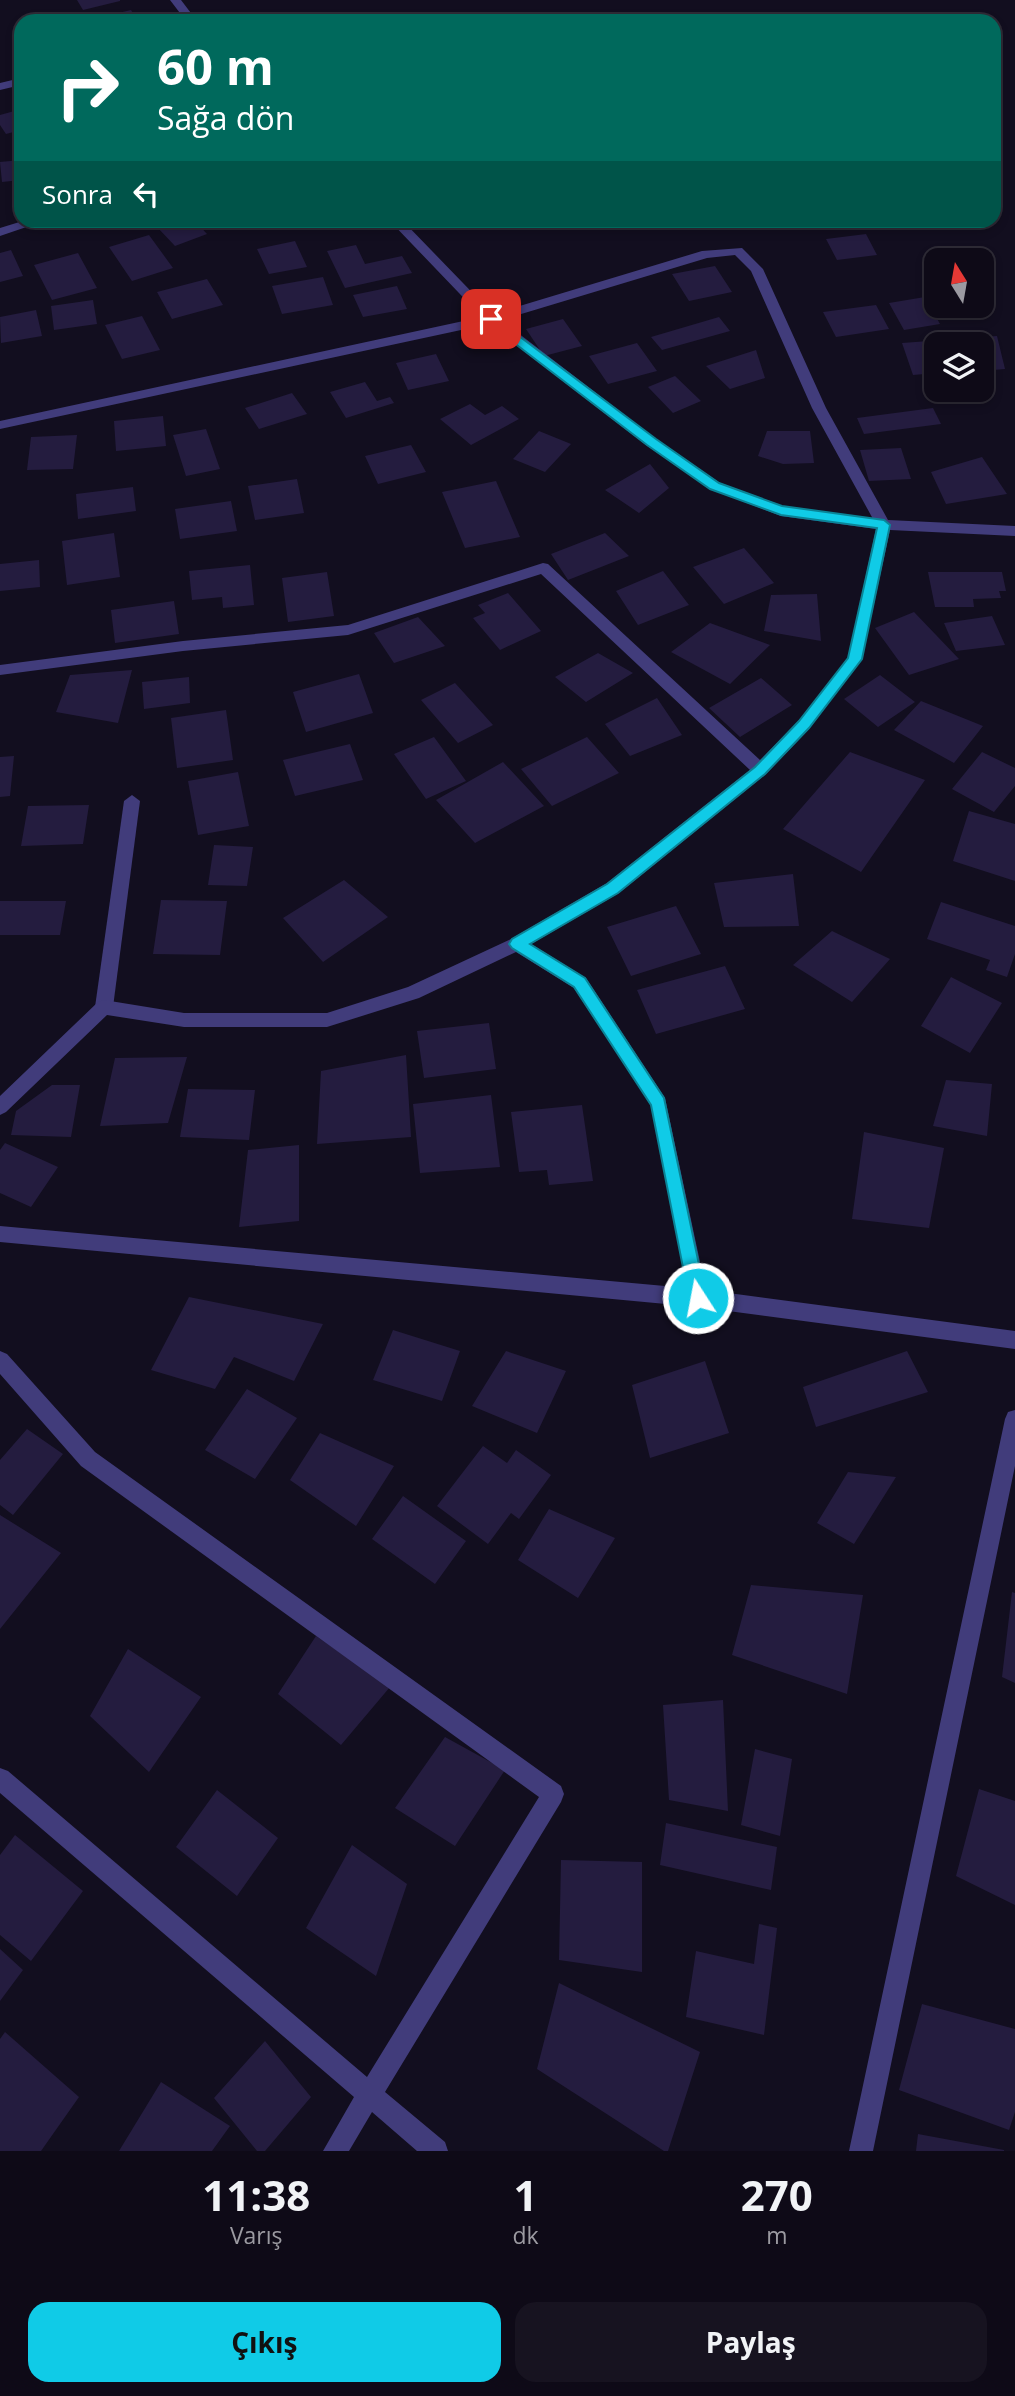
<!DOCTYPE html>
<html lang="tr">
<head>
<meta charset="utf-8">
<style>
	:root { --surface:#0e0a17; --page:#171320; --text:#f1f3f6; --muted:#9b9aa1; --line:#2e2b36; --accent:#10cbe7 }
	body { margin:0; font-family:"Open Sans",sans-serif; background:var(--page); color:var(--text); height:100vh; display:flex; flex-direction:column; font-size:26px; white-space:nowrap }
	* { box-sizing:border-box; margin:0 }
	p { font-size:23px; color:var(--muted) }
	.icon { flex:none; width:38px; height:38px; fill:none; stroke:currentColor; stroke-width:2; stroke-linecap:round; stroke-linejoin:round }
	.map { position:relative; height:2151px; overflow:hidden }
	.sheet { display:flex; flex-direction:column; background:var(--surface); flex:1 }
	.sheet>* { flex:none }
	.guide { position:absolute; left:14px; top:14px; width:987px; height:214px; border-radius:21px; box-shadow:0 4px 10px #0003,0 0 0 2px var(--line); background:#00695c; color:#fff; overflow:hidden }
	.needle { width:46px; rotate:349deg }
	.fabs { position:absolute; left:924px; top:248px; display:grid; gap:14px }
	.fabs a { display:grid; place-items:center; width:70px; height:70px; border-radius:14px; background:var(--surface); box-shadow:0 4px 10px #0003,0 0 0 2px var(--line); font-size:35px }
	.pin { position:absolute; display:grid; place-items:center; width:60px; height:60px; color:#fff; margin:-30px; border-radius:14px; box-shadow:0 4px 10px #0006 }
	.me { position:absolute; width:77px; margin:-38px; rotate:349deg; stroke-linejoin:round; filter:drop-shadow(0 0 5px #0008) }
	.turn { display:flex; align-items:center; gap:24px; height:147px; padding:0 28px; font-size:32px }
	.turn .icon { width:91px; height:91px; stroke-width:2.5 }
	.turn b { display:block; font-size:49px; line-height:60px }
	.then { display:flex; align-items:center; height:66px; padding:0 28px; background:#0003; gap:14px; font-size:26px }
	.eta { display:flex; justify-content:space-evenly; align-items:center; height:119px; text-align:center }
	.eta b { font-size:42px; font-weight:700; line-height:49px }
	.button { display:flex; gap:14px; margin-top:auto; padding:14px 28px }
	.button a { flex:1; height:80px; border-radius:21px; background:var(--accent); color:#111; font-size:28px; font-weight:700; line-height:80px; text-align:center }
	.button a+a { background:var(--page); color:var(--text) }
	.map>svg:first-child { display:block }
</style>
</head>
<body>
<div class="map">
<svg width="1015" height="2151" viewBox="0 0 1015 2151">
	<rect width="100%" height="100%" fill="#120e1f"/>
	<path fill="#241c3f" d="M77,0H120V1L83,10Z
		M131,10L137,21H89V20Z
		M21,99V130L6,134L0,125V115L18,110L13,101Z
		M21,160V180L2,182L0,162Z
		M176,220H194L207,234L175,246L157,227Z
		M866,234L877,255L837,260L826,239Z
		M149,235L173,268L132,281L109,247Z
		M295,241L307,267L269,274L257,249Z
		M356,245L365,264L402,256L412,273L345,288L327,251Z
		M11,250L23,276L0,282V253Z
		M78,253L97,288L52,300L34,265Z
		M715,266L732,292L689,301L672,274Z
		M323,277L333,305L282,314L272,286Z
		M207,279L223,305L172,319L157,292Z
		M397,286L407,309L363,317L353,295Z
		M925,297L940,324L904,330L889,303Z
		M93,300L97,324L54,330L51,306Z
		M876,305L889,329L836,337L823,312Z
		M36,310L42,336L1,343L0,317Z
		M142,316L160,350L122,359L105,325Z
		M719,317L730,331L662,350L651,337Z
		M563,319L582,346L544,356L526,329Z
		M997,336L1005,369L982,371V345H936V373L913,375L902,343Z
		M637,343L657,371L608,384L589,356Z
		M756,350L765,378L730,389L706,366Z
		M436,354L449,381L408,390L396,363Z
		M675,376L701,401L673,413L648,387Z
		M365,382L377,401L390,397L394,403L346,418L330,392Z
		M292,393L307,414L259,429L245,408Z
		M470,404L485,415L502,406L519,419L471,445L440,419Z
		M933,408L941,424L864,434L857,418Z
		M163,416L166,446L116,451L114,421Z
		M206,429L220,469L186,476L173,435Z
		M539,431L571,444L545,472L513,459Z
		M767,431H810L814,463L783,464L758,456Z
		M77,435L73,469L27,470L31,437Z
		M411,445L426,472L378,484L365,456Z
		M901,448L911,479L869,481L860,450Z
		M982,457L1007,494L946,504L931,472Z
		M650,464L669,488L639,513L605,490Z
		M297,479L304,513L255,520L248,486Z
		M496,481L520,537L465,548L442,492Z
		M133,487L136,511L78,519L76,494Z
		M231,501L237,531L180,539L175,509Z
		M114,533L120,577L67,585L62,541Z
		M605,533L629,556L568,580L551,554Z
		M744,548L774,583L724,604L693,567Z
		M39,560L40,587L0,591V564Z
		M250,565L254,605L223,608L222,597L192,600L189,571Z
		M663,571L689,605L638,625L616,591Z
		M327,572L334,616L288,622L282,578Z
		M928,572H1002L1006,591H999L1001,598L973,599L974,607H935Z
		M508,593L541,631L500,650L473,618L485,613L478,605Z
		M817,594L821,641L764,631L771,595Z
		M174,601L179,634L115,643L111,610Z
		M914,612L959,659L909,675L875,628Z
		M992,616L1005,645L956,651L944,623Z
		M418,617L445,646L394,663L374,633Z
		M710,623L770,645L730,684L671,652Z
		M598,653L633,673L586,702L555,677Z
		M132,670L118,723L56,712L70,675Z
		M359,674L373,713L306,732L293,692Z
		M880,675L915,702L878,727L844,699Z
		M189,677L190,703L144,709L142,682Z
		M761,678L792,705L740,737L709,708Z
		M455,683L493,725L458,743L421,700Z
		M657,698L682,735L630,756L605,724Z
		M921,701L983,726L954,763L894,730Z
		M226,710L233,760L177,768L171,718Z
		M434,737L466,781L426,799L394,754Z
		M587,737L619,773L552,806L521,769Z
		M350,744L363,780L295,796L283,760Z
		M850,752L925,780L861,872L783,829Z
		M982,752L1015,768V786L994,812L952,789Z
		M14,756L10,796L0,797V757Z
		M503,762L544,806L475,843L436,800Z
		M238,772L249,826L198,835L188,781Z
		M89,805L83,844L21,846L28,806Z
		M969,811L1015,824V881L953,861Z
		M214,845L253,847L247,886L208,885Z
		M793,874L799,926L724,927L714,883Z
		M344,880L388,917L323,962L283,918Z
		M161,900L227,901L220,955L153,954Z
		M0,901H66L60,935H0Z
		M941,902L1015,926V954L1007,977L986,970L990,960L927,939Z
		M676,906L701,954L631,976L607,927Z
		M832,931L890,959L852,1002L793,965Z
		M725,966L745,1009L656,1034L637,990Z
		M951,977L1002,1003L970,1053L921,1026Z
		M489,1023L496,1069L424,1078L417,1031Z
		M406,1055L411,1137L317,1144L321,1071Z
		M187,1057L168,1123L100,1126L115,1058Z
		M946,1080L992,1084L987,1136L933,1126Z
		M52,1085H80L71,1137L11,1135L16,1111Z
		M188,1089L255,1090L249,1140L180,1137Z
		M491,1095L500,1167L420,1173L413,1104Z
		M582,1105L593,1181L549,1185L547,1170L519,1172L511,1112Z
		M864,1132L944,1148L929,1228L852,1219Z
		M5,1143L58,1167L31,1207L0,1193V1150Z
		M299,1145V1221L239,1227L248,1150Z
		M189,1297L323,1324L294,1381L234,1357L215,1389L151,1370Z
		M393,1330L460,1351L442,1401L373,1380Z
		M506,1351L566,1371L537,1433L472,1406Z
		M907,1351L928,1392L816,1427L803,1387Z
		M705,1361L729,1433L650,1458L632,1385Z
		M247,1389L297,1418L255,1479L205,1450Z
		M27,1429L63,1454L13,1515L0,1505V1460Z
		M320,1433L394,1466L356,1526L290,1480Z
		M483,1446L507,1463L516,1450L551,1475L519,1519L511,1513L488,1544L437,1506Z
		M848,1472L896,1477L854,1544L817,1523Z
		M403,1496L466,1541L435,1584L372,1539Z
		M549,1509L615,1538L578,1598L518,1560Z
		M0,1515L61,1553L0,1629Z
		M751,1585L863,1595L847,1694L732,1655Z
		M1012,1592L1015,1593V1683L1002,1677Z
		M316,1636L390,1687L341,1745L278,1694Z
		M128,1649L201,1697L149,1772L90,1716Z
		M723,1700L728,1811L669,1800L663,1705Z
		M445,1737L505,1770L455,1846L395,1808Z
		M755,1749L792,1759L780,1836L741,1825Z
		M979,1789L1015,1801V1905L956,1876Z
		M217,1790L278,1838L237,1896L176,1847Z
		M666,1823L777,1847L771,1890L660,1865Z
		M15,1835L83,1891L31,1961L0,1935V1855Z
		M352,1845L407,1884L376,1976L306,1928Z
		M561,1860L642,1862V1972L559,1960Z
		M759,1924L777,1928L764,2035L686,2017L696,1951L754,1964Z
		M0,1949L23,1970L0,2001Z
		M559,1983L700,2052L668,2151H664L537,2069Z
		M922,2004L1015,2029V2112L1009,2130L899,2090Z
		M5,2032L79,2097L41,2151H0V2039Z
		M265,2041L311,2097L265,2151H257L214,2098Z
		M161,2082L230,2126L212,2151H119Z
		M918,2134L1004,2150V2151H916Z"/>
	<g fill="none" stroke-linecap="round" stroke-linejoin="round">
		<path fill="#413c7b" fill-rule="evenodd" d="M132,795L140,801L113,1007L110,1012H98L95,1007L124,801Z"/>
		<path fill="#413c7b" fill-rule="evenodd" d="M170,0H181L197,21H186Z
			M21,78V85L0,90V83Z
			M26,220H47L0,236V228Z
			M389,220H402L493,314L702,251L742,248L763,269L826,408L888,520L1015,526V536L890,530L862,659L809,729L766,774L619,893L531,944L586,978L665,1098L706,1290L1015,1331V1349L698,1307L0,1242V1226L687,1288L651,1105L574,988L516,952L419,998L327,1027H184L107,1015L6,1112L0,1115V1096L98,1002L104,1000L184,1013H327L408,987L511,939L607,883L750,770L541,574L348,635L183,651L0,675V665L183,641L348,625L543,563L548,564L760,760L799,721L848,658L876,529L781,516L710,489L646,445L489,324L0,429V421L482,317ZM735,255L751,271L812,408L873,519L783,506L720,483L656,439L501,320L707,258Z
			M0,1351L7,1354L95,1452L561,1786L564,1794L561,1802L385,2092L445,2142L448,2151H417L372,2112L349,2151H323L354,2097L0,1793V1768L8,1771L367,2077L539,1797L81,1466L0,1374Z
			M1015,1410V1466L873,2151H849L1005,1419L1008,1412Z"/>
	</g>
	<path fill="#10cbe7" stroke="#0a8496" stroke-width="2" d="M491,315L656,439L719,483L782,506L884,520L890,525L862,659L809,728L765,774L618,893L530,944L585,978L664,1098L706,1298L704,1303L698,1306L691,1303L689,1298L651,1105L574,987L512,948L509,944L512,939L607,884L755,767L799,721L848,658L877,528L781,515L710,489L647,445L487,322V316Z"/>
</svg>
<div class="fabs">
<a><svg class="needle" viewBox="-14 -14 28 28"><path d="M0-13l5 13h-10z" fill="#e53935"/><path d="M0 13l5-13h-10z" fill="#9b9aa1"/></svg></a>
<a><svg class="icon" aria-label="layers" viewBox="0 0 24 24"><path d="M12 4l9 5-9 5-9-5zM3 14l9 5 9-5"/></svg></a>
</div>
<div class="pin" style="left:491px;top:319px;background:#d93025"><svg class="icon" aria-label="arrive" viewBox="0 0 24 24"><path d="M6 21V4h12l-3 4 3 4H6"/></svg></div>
<svg class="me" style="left:698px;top:1298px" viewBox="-20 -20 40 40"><circle r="17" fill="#10cbe7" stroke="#fff" stroke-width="3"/><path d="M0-11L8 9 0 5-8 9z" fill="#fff"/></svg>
<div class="guide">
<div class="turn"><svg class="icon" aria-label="right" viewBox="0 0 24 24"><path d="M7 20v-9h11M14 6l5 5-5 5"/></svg><div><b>60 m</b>Sağa dön</div></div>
<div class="then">Sonra<svg class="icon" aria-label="left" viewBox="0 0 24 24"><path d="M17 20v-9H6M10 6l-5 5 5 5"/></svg></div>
</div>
</div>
<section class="sheet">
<div class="eta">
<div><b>11:38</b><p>Varış</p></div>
<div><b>1</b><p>dk</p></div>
<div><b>270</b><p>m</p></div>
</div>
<div class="button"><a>Çıkış</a><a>Paylaş</a></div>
</section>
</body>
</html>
